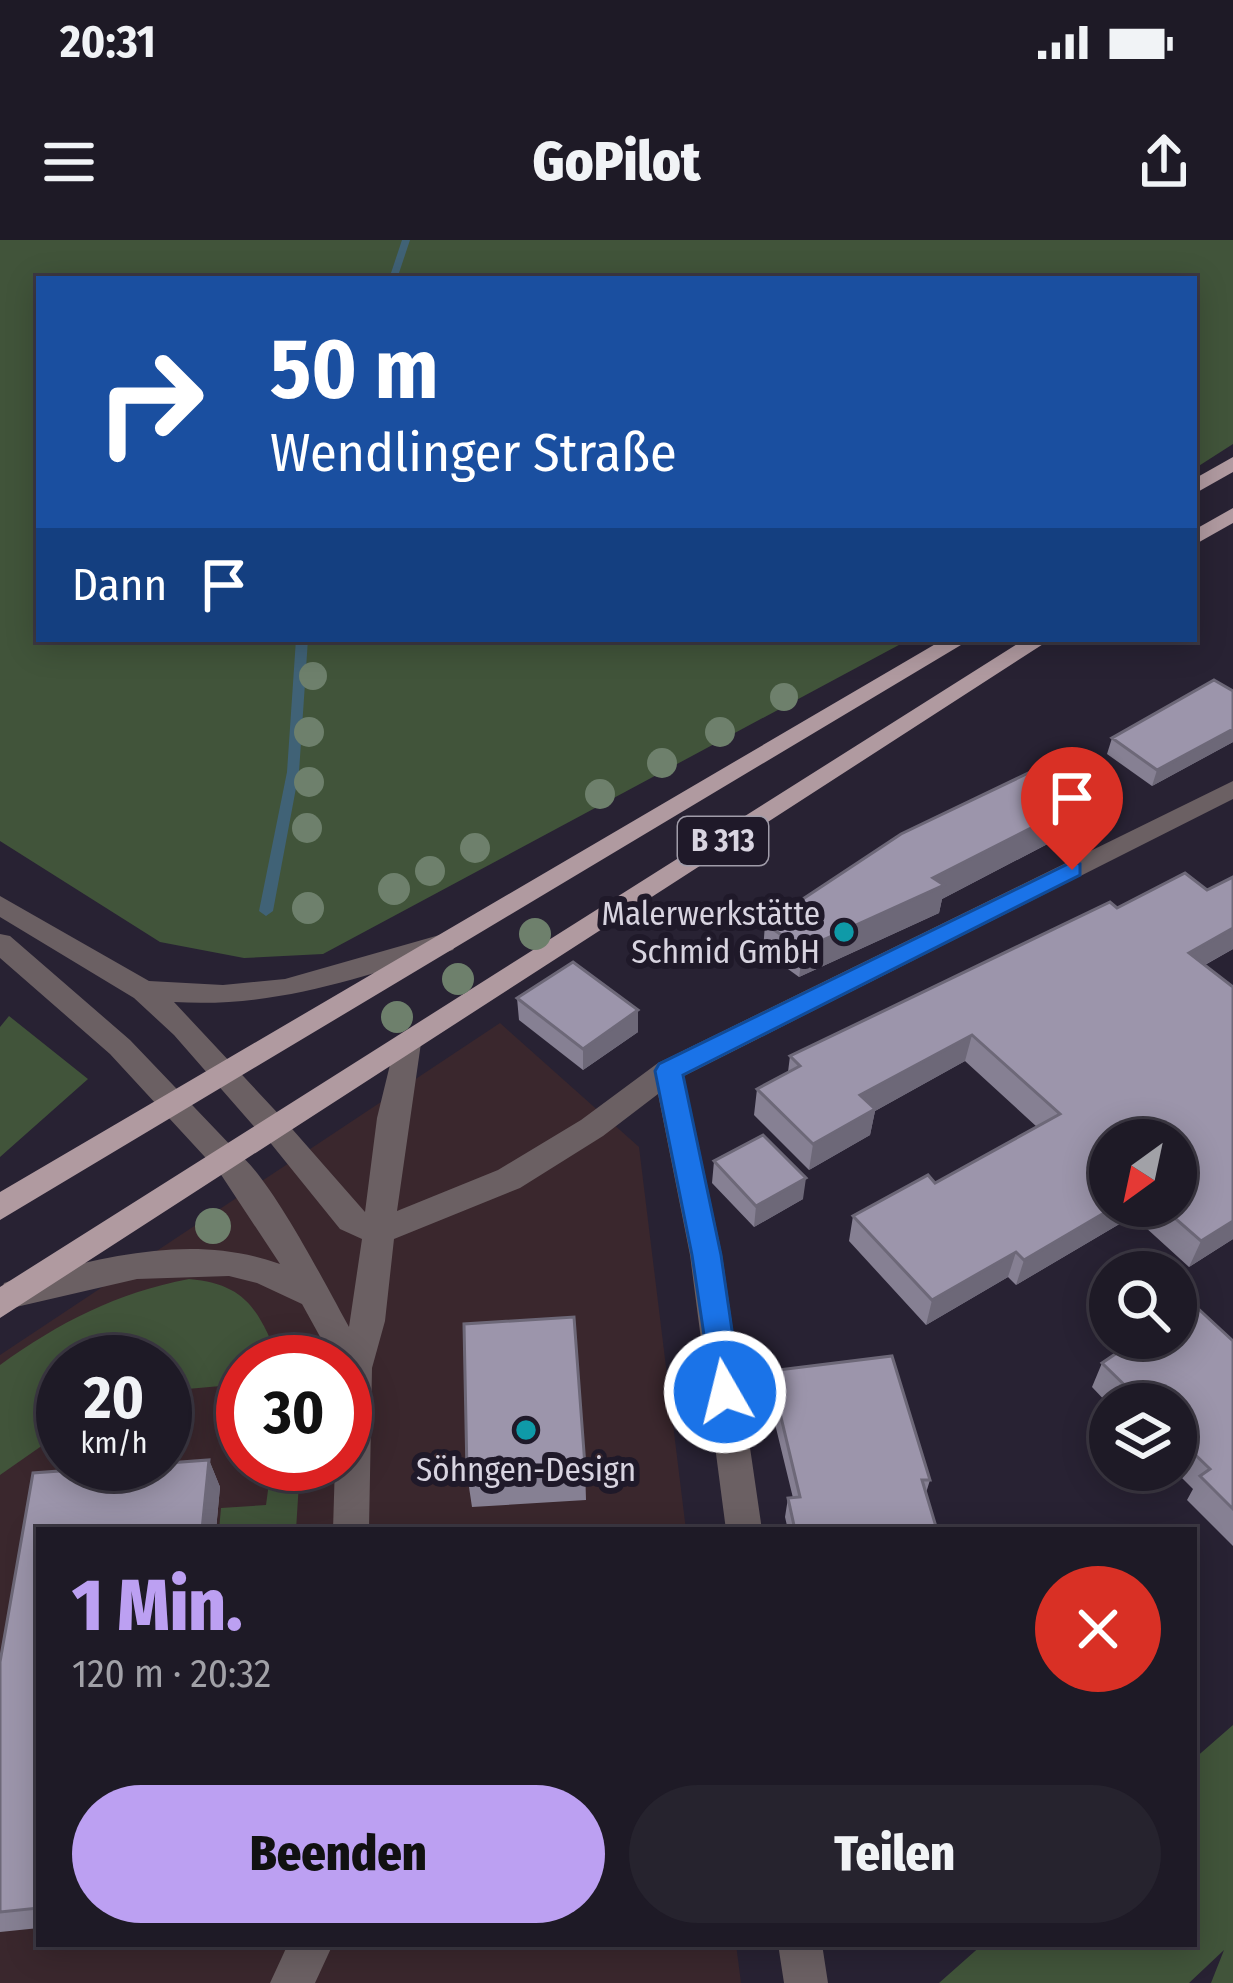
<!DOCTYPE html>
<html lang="de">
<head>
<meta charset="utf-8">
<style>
	:root { --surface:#1e1a26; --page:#26232e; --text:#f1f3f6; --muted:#a1a1a7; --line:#3c3843; --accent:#bca0f2 }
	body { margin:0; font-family:"Fira Sans Condensed",sans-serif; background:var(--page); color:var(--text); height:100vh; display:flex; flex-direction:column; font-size:45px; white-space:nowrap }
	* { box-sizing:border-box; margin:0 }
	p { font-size:39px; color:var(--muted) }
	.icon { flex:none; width:66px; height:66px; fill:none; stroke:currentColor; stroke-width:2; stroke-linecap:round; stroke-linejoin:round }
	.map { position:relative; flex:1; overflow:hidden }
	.sheet { position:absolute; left:36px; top:1287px; width:1161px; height:420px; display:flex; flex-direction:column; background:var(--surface); border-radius:0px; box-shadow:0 6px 30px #0003,0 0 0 3px var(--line) }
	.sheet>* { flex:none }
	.banner { position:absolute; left:36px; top:36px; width:1161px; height:366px; border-radius:0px; box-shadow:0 6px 30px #0003,0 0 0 3px var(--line); background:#1a4fa0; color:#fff; overflow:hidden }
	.needle { width:78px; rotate:213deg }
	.controls { position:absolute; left:1089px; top:879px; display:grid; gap:24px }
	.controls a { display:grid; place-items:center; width:108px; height:108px; border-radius:50%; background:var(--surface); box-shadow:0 6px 30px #0003,0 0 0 3px var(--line); font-size:60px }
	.speed { position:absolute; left:36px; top:1095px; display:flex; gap:24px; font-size:60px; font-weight:700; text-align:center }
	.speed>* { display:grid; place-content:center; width:156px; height:156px; border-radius:50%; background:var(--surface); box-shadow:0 6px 30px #0003,0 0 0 3px var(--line); line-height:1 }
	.speed small { font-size:30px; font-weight:400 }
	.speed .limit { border:18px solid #d22; background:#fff; color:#111 }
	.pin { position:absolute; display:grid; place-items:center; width:102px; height:102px; color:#fff; margin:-123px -51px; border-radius:50% 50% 50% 0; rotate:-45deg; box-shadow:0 0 12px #0007 }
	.pin .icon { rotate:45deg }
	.me { position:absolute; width:132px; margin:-66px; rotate:352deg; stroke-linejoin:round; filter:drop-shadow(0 0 9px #0008) }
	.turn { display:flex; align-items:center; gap:42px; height:252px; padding:0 36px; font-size:54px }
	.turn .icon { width:156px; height:156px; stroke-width:2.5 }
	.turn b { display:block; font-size:84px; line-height:102px }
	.then { display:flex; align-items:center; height:114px; padding:0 36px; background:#0003; gap:24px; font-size:45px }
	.round { display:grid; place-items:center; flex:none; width:126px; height:126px; border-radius:63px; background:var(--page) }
	.overview { display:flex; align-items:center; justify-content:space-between; height:204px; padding:0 36px }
	h1 { font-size:72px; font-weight:800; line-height:90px; color:var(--accent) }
	.action { display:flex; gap:24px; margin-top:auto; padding:24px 36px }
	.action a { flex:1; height:138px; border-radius:72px; background:var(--accent); color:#111; font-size:48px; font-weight:800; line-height:138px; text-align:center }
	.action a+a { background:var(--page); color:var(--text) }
	.status { display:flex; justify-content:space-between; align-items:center; height:84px; padding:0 60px; background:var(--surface); direction:ltr }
	.status svg { height:33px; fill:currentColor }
	header { display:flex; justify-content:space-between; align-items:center; height:156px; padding:0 36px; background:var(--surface); font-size:54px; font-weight:800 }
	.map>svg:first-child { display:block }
</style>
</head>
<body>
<div class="status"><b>20:31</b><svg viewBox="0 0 49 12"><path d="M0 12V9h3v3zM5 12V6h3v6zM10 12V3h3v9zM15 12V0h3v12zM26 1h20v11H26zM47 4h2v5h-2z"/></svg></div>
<header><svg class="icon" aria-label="menu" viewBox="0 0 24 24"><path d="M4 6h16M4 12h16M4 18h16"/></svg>GoPilot<svg class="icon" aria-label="share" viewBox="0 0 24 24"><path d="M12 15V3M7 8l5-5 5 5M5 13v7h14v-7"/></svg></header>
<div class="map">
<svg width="1233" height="1743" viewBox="0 0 1233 1743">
	<rect width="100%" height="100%" fill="#282233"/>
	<path fill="#3a272d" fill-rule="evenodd" d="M500,783L639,907L686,1290H39V1704H736L741,1743H0V1115ZM63,1122H165V1224H63ZM243,1122H345V1224H243Z"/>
	<path fill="#41543a" d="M0,0H1233V204L1194,229V39H39V399H910L323,714L244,718L160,702L0,601Z
		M9,776L88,839L0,917V787Z
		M189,1039C247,1044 259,1071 280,1122H243V1144L165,1151V1122H63V1191L0,1235V1125C60,1082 116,1053 189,1039Z
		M300,1227L296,1290H219L221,1268L266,1265L271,1228Z
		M1233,1485V1743H1211L1224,1710L1189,1743H939L983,1704H1194V1519Z"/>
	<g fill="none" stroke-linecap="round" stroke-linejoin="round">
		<path fill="#406276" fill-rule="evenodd" d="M402,0H410L397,39H389Z
			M296,399H308L299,532L273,671L266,676L259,671L287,532Z"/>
		<path fill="#6b6063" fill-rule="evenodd" d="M1233,541V559L684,836L722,1015L762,1290H726L690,1015L658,854L603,896L520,948L394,999L385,1081L372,1128L369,1290H333L335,1224H345V1122H334L302,1064L257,1043L229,1036L137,1039L16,1067L4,1063L0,1054L4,1043L16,1039C105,1018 190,992 280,1024L212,921L216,913C224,910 226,908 234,911C265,926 330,1053 349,1087L362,999L340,989L260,890L264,882H286L365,972L377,878L397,796L407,793L421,803L397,971L498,930L581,880L658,823Z
			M288,1704H333L315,1743H270Z
			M778,1704H822L828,1743H784Z"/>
		<path fill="#6b6063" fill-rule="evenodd" d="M0,656L149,741L223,745L285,739L443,694L457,703L453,710C355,738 278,768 174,762L286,882L290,890L286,898H264L174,795L134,758L0,677Z
			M0,694L10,696L130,800L238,913L242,921L238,929H216L110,814L0,718Z"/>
		<path fill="#b09aa0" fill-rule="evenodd" d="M1233,217V232L1194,254V239Z
			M1233,268V283L1194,305V290Z
			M944,399H971L0,980V952Z
			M1025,399H1051L0,1078V1047Z"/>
	</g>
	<g fill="#6e806c">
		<circle cx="313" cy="436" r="14"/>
		<circle cx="784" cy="457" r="14"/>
		<circle cx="309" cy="492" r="15"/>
		<circle cx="720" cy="492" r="15"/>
		<circle cx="662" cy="523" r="15"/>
		<circle cx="309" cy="542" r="15"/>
		<circle cx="600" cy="554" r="15"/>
		<circle cx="307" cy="588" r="15"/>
		<circle cx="475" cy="608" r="15"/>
		<circle cx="430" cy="631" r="15"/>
		<circle cx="394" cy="649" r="16"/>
		<circle cx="308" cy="668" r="16"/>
		<circle cx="535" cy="694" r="16"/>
		<circle cx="458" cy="739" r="16"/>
		<circle cx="397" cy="777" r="16"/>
		<circle cx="213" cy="986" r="18"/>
	</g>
	<path fill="#868093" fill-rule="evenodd" d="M1233,451V502L1152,546L1107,514L1112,498Z
		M1080,587L942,659L939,673L799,737L763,711L765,684Z
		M1233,637V709L1205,725L1233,999L1189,1027L1133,976L1016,1045L1008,1037L926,1085L849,1001L853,976L935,943L1037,887L965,821L875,871L870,895L809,930L754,875L757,849L788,832L790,816L1117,668L1207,650ZM1176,900V966H1110Z
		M517,758L638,792L583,830L519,780Z
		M714,921L803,959L754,987L712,943Z
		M1233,1101V1306L1187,1260L1193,1249L1174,1230H1176V1164H1110V1166L1092,1147L1102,1123Z
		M770,1131L930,1240L926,1253L937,1290H788L785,1277L788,1258H793L767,1151Z
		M209,1220L220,1247L216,1290H39V1688L0,1692V1422L33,1233Z
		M585,1226L586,1260L472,1267L467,1234Z"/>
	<path fill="#6d6878" d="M1233,489V502L1152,546L1157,530Z
		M1088,559L1080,587L942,659L939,673L799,737L803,709L933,638Z
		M1233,688V709L1179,739L1189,713Z
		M638,770V792L583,830V809Z
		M972,795L965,821L875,871L870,895L809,930L813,904L860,855Z
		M806,938L803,959L754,987L756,966Z
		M1116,966H1137L1133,976L1016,1045L1024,1020Z
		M1233,981V999L1189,1027L1201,1001Z
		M1016,1012L1008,1037L926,1085L932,1060Z
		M209,1220L220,1247L216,1290H202Z"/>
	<path fill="#9c95ab" stroke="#6d6878" stroke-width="3" d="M1214,440L1233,451V489L1157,530L1112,498Z
		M1043,526L1088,559L933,638L944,645L803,709L765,684L901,594Z
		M1185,633L1207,650L1233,637V688L1189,713L1233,747V981L1201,1001L1161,966H1176V900H1110V966H1116L1024,1020L1016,1012L932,1060L853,976L928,935L935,943L1060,874L972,795L860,855L875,869L813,904L757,849L800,826L790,816L1110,662L1117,668Z
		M573,722L638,770L583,809L517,758Z
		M763,895L806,938L756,966L714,921Z
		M1192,1063L1233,1101V1269L1200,1236L1210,1229L1176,1196V1164H1144L1102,1123L1139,1098H1176V1074Z
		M574,1077L585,1226L467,1234L464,1084Z
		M892,1116L930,1240H922L937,1290H795L788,1258L800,1257L770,1131Z
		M209,1220L202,1290H39V1668L0,1672V1422L33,1233Z"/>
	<path fill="#1a73e8" stroke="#114b97" stroke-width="3" d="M1072,622L1080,624V635L683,835L721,1015L741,1152L736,1162L725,1166L714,1162L692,1015L655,831L659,824Z"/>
	<g fill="#0f9aa8" stroke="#1f1929" stroke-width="4.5">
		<circle cx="844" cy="692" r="12"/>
		<circle cx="526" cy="1190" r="12"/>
	</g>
	<g text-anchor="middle" stroke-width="12" stroke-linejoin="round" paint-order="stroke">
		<rect fill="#1f1929" stroke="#a09ca9" stroke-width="3" x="678" y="577" width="90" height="48" rx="9"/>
		<g font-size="30" font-weight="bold" fill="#d8d4e0">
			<text x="723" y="611">B 313</text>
		</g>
		<g font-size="33" fill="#d8d4e0" stroke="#1f1929" text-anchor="end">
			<text x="820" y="685">Malerwerkstätte<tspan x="820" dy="38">Schmid GmbH</tspan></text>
			<text x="526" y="1241" text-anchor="middle">Söhngen-Design</text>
		</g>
	</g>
</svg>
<div class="controls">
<a><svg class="needle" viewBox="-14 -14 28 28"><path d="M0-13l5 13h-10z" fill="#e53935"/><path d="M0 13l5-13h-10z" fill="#a1a1a7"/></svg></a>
<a><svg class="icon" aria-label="search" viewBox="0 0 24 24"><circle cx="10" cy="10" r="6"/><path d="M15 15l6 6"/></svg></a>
<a><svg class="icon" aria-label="layers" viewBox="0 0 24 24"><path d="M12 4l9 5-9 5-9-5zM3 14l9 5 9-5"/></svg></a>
</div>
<div class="speed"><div>20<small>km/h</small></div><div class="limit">30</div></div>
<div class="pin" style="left:1072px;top:630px;background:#d93025"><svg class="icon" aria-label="arrive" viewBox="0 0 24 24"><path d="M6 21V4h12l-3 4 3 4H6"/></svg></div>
<svg class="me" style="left:725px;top:1152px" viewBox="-20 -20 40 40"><circle r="17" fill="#1a73e8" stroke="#fff" stroke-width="3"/><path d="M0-11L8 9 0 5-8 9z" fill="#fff"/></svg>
<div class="banner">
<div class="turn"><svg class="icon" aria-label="right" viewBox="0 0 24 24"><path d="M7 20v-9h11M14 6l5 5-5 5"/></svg><div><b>50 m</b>Wendlinger Straße</div></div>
<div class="then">Dann<svg class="icon" aria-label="arrive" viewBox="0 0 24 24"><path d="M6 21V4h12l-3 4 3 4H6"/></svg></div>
</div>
<section class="sheet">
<div class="overview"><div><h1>1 Min.</h1><p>120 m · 20:32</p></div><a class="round" style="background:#d93025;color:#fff"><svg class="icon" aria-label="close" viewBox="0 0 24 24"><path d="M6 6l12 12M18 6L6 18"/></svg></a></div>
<div class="action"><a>Beenden</a><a>Teilen</a></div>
</section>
</div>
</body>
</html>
